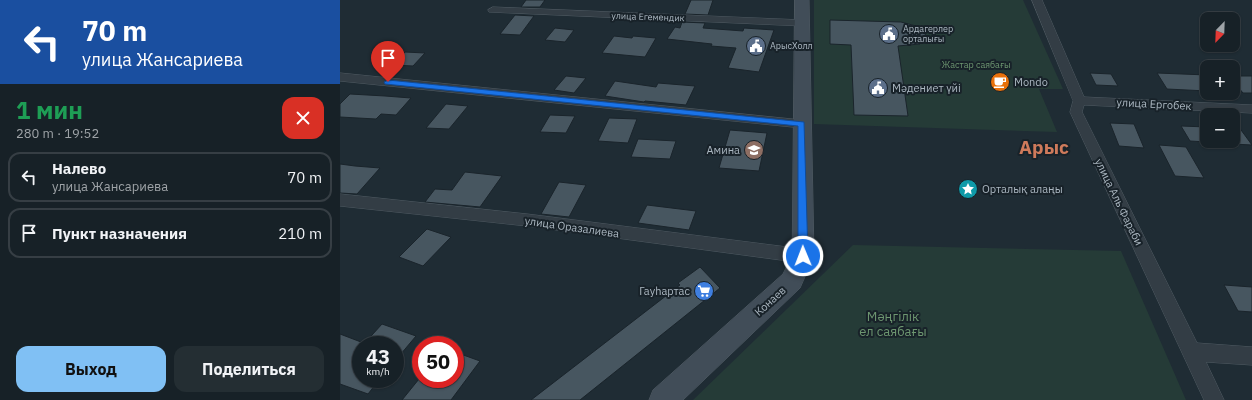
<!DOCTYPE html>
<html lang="ru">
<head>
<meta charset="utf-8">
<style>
	:root { --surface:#172127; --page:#242e33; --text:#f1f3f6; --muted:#9ea3a7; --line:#363e44; --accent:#80c0f4 }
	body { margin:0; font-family:"IBM Plex Sans",sans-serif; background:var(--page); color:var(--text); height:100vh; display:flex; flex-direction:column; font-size:15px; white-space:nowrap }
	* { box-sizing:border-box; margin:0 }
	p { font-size:13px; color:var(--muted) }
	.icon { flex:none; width:22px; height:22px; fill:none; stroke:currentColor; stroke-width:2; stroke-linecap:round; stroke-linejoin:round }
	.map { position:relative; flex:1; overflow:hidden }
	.details { display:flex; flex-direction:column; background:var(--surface); width:340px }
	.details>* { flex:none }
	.hud { background:#1a4fa0; color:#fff; overflow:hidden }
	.needle { width:26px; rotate:203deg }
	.controls { position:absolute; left:860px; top:12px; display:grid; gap:8px }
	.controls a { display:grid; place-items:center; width:40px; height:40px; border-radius:8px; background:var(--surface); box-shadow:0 1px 3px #0004,0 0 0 1px var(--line); font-size:20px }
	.speed { position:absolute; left:12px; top:336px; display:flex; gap:8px; font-size:20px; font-weight:700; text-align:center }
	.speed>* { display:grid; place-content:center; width:52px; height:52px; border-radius:50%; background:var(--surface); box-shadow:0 1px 3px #0004,0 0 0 1px var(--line); line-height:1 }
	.speed small { font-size:10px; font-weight:400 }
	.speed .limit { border:6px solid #d22; background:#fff; color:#111 }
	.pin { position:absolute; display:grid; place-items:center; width:34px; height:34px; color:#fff; margin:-41px -17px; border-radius:50% 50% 50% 0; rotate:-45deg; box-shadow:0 0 4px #0007 }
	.pin .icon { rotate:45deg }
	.me { position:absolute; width:44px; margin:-22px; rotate:359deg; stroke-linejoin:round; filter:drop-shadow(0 0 3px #0008) }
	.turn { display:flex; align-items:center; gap:14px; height:84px; padding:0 16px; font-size:18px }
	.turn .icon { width:52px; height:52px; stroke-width:2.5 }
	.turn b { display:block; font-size:28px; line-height:34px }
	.round { display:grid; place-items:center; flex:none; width:42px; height:42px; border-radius:12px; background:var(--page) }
	.headline { display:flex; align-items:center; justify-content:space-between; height:68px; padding:0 16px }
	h1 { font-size:24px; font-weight:800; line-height:30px; color:#1e9e55 }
	.button { display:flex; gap:8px; margin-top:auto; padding:8px 16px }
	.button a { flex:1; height:46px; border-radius:12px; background:var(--accent); color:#111; font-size:16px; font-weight:800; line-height:46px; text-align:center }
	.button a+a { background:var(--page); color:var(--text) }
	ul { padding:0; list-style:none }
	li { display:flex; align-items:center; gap:12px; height:50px; margin:0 8px 6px; padding:0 8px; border:2px solid var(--line); border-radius:12px }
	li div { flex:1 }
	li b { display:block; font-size:15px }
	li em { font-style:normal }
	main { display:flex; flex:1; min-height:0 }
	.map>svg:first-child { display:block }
</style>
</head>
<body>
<main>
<section class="details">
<div class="hud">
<div class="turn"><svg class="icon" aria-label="left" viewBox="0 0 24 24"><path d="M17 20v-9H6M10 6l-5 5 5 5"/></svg><div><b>70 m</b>улица Жансариева</div></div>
</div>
<div class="headline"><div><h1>1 мин</h1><p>280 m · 19:52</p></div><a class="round" style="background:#d93025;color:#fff"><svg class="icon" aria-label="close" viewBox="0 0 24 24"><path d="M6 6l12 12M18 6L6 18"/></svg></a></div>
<ul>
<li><svg class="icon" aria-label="left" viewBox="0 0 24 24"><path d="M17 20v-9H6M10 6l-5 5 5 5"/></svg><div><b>Налево</b><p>улица Жансариева</p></div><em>70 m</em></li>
<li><svg class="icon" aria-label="arrive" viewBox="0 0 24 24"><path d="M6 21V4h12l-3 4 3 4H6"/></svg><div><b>Пункт назначения</b></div><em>210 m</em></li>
</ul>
<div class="button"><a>Выход</a><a>Поделиться</a></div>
</section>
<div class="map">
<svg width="912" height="400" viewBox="0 0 912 400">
	<rect width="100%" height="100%" fill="#1f2c34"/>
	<path fill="#253b37" d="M474,0H683L723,89H699L717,132L474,124Z
		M513,245L781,251L846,400H353Z"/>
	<path fill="#475660" stroke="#1a242b" d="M186,0H205L200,7H181Z
		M351,0H373L368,15L345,14Z
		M175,15L194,16L180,35L160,34Z
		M490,20L561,22L580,27L587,37L580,44L558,46L568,116L514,115L511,45L490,44Z
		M342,22L365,23L363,28L403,31L404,28L434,30L419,72L388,68L396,48L371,46L372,44L327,39L335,27L340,28Z
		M215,28L234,30L225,42L205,40Z
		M274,36L292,38L293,36L316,38L305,57L262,53Z
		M65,52L85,53L73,66L53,65Z
		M750,73L771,74L778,86L756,85Z
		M817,73L867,75V91L827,89Z
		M226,76L246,78L234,93L214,90Z
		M893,76H912V93H903L893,81Z
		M275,81L316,87L318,83L355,86L346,105L305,101L304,102L265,96Z
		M10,94L45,96L71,98L56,115L41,114L36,119L0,117V104Z
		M106,104L128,106L109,129L86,128Z
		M210,115L235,116L226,133L200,132Z
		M269,118L297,119L288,143L258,141Z
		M893,119L912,145L893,144Z
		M770,123L794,124L804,148L779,146Z
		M841,126L867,127V142L850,141Z
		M390,130L427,133L419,171L379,168Z
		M298,139L336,141L330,159L291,157Z
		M819,145L846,147L864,178L835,176Z
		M0,164L15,166L40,168L17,194L0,193Z
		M125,172L162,176L140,207L85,202L95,189L112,190Z
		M219,182L246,185L229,217L201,214Z
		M307,205L356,211L349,230L298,223Z
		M87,229L111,237L83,266L59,257Z
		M360,267L380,288L240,400H191L340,285L338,283Z
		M884,285L912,287V312L898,311Z
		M42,324L76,336L55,361V345H23Z
		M0,334L21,342V379H40L28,394L0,384Z
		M115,352L140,361L111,400H62L79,379H115Z"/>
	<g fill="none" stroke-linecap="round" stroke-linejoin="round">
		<g stroke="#505b63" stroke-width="1">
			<path id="minor" d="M692,0H702L744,97L912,105V113L744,105L742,112L857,343L912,347V365L866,362L884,400H864L730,112L733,101Z
				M153,7L463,20L468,23L463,26L149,12L148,10Z
				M0,73L462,120L467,121L469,124L467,127L462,128L0,81Z
				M0,194L187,214L463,249L469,251L471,256L469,261L463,263L187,226L0,206Z"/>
		</g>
		<g stroke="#505b63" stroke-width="1">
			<path id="secondary" d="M455,0H469L474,256L460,288L343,400H309L313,390L443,274L452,256Z"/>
		</g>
		<use href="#minor" fill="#333d45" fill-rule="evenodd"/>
		<use href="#secondary" fill="#414d58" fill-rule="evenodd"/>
	</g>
	<path fill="#1a73e8" stroke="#114b97" d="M48,80L464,122L468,256L463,260L458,256V126L45,84L44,82Z"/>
	<defs>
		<g id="civic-disc" transform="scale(1)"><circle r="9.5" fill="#5c6f8a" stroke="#182229"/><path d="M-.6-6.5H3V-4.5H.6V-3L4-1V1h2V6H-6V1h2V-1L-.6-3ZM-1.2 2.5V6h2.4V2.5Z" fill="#fff"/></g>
		<g id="cafe-disc" transform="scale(1)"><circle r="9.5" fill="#e8710a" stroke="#182229"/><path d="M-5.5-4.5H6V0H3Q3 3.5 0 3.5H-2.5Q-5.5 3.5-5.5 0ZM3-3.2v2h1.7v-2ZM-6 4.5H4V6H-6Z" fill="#fff"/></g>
		<g id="school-disc" transform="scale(1)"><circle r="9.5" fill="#8d6e63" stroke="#182229"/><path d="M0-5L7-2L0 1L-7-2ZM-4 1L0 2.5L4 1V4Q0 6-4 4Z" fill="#fff"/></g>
		<g id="sight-disc" transform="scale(1)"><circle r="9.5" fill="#0f9aa8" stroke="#182229"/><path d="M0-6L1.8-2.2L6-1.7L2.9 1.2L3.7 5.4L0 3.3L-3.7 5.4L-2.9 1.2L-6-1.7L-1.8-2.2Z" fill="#fff"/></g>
		<g id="supermarket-disc" transform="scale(1)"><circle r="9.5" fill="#3f7fe0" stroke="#182229"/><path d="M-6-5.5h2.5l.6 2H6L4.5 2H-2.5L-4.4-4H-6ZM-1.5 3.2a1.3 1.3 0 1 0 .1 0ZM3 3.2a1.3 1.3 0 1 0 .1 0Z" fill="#fff"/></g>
	</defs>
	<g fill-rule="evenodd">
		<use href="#civic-disc" x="549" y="34"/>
		<use href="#civic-disc" x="416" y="46"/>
		<use href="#cafe-disc" x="660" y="82"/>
		<use href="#civic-disc" x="538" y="88"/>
		<use href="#school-disc" x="414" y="150"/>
		<use href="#sight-disc" x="628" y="189"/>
		<use href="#supermarket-disc" x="364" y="291"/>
	</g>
	<g text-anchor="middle" stroke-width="4" stroke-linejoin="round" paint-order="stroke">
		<g font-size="9" fill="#acb8c2" stroke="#182229">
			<text transform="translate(308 17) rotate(2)" y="3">улица Егемендик</text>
		</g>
		<g font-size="9" fill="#acb8c2" stroke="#182229" text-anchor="start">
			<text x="563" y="32">Ардагерлер<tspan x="563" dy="10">орталығы</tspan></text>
			<text x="430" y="49">АрысХолл</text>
		</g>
		<g font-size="9" fill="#6d9670" stroke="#182229">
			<text x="636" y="68">Жастар саябағы</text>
		</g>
		<g font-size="11" fill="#acb8c2" stroke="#182229" text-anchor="start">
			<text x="674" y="86">Mondo</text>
			<text x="552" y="92">Mәдениет үйі</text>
			<text x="400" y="154" text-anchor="end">Амина</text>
			<text x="642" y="193">Орталық алаңы</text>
			<text x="350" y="295" text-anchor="end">Гауһартас</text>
		</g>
		<g font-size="11" fill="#acb8c2" stroke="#182229">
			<text transform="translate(814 104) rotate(3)" y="4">улица Ергобек</text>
			<text transform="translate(779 202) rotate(64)" y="4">улица Аль Фараби</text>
			<text transform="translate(232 227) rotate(8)" y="4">улица Оразалиева</text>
			<text transform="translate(430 301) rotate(-42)" y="4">Конаев</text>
		</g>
		<g font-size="13" fill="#6d9670" stroke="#182229">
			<text x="553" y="321">Мәңгілік<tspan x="553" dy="15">ел саябағы</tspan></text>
		</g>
		<g font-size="19" font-weight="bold" fill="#ce7a5b" stroke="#182229">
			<text x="704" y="154">Арыс</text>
		</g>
	</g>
</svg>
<div class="controls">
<a><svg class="needle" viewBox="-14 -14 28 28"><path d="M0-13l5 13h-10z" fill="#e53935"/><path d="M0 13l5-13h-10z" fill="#9ea3a7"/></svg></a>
<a>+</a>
<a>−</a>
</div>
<div class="speed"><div>43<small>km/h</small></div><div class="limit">50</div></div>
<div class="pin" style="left:48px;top:82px;background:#d93025"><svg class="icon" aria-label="arrive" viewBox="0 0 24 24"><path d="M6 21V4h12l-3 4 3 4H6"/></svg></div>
<svg class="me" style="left:463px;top:256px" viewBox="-20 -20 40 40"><circle r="17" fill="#1a73e8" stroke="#fff" stroke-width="3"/><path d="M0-11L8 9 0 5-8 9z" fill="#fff"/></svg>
</div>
</main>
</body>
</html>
